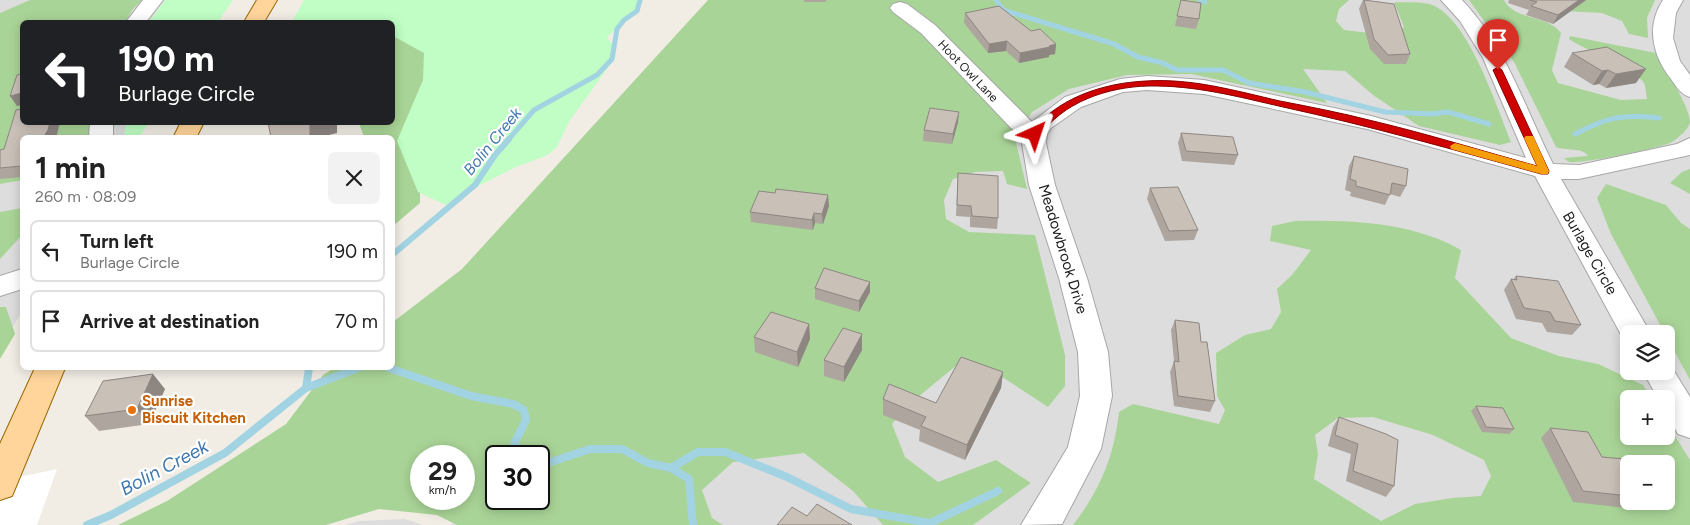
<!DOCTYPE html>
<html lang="en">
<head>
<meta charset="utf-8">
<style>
	:root { --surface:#fff; --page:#f2f2f2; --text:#222; --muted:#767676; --line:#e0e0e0 }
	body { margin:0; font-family:Figtree,sans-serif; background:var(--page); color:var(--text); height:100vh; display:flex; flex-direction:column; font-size:19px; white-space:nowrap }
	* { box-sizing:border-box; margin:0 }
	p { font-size:16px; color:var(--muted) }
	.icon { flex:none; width:28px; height:28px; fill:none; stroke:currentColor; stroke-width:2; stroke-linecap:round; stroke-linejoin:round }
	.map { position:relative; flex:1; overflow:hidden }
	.side { position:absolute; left:20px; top:135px; width:375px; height:235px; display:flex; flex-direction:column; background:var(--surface); border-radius:8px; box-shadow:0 2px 12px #0003 }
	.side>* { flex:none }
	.banner { position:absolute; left:20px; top:20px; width:375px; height:105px; border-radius:8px; box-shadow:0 2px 12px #0003; background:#202124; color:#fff; overflow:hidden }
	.buttons { position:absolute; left:1620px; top:325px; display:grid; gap:10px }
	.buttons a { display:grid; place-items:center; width:55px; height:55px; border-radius:8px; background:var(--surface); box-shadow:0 2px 12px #0003; font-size:25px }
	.speed { position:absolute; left:410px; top:445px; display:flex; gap:10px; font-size:25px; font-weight:700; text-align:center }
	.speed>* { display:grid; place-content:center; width:65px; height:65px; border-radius:50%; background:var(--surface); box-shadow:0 2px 12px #0003; line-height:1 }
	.speed small { font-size:12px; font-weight:400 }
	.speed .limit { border:2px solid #111; border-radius:8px; background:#fff; color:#111 }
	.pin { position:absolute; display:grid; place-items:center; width:42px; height:42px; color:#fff; margin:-51px -21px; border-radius:50% 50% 50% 0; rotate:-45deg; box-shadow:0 0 5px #0007 }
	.pin .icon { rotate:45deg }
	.me { position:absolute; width:55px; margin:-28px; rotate:42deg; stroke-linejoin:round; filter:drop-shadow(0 0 4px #0008) }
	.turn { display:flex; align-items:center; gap:18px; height:105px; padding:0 15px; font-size:22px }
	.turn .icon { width:65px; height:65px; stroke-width:2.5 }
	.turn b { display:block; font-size:35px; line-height:42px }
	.round { display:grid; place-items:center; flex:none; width:52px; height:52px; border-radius:8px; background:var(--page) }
	.headline { display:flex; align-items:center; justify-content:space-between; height:85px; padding:0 15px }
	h1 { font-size:30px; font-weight:700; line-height:38px }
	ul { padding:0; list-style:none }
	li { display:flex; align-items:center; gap:15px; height:62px; margin:0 10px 8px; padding:0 5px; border:2px solid var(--line); border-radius:8px }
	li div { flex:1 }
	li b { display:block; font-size:19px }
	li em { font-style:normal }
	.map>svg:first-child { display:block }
</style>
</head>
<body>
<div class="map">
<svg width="1690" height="525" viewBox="0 0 1690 525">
	<rect width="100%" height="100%" fill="#f1ede5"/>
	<path fill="#dedddd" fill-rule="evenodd" d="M0,0H165L149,22H22V122H126V127L124,137L22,138V312L0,347Z
		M905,0H1690V525H450L496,498L539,499ZM1629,334H1666V371H1629ZM1629,399H1666V436H1629ZM1629,464H1666V501H1629Z
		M405,519L423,525H345L359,521Z"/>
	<path fill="#a9d497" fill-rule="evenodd" d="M30,0H142L132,10L126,22H22V122L121,123L85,137L22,138V180L0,184V13Z
		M708,0H1349L1339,9L1336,21L1344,30L1395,36L1404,27L1394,2C1405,3 1421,1 1432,5C1468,18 1497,107 1511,142L1500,145L1419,126L1373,95L1345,71L1303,69L1327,103L1191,74L1127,75L1069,89L1032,112L1015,138L1027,189L1007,184L1003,171L975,172L953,179L944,200L946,219L969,232L1035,235L1065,355V386L1048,407L990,369L963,360L913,401L892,424L905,457L938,482L996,460L1031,483L973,525H883L853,491L804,453L733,462L702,490L712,518L723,525H457L437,515L379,509L326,525H118L167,501L286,424L323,375L334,368H392L393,322L462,269ZM421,456H464V499H421ZM496,456H539V499H496Z
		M1469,0H1504C1515,21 1549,15 1561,33L1552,70L1558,83L1621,100L1647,99C1646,94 1646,87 1644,83C1632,66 1588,52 1569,39L1570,36L1656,53C1664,67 1690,107 1690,122C1689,129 1678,138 1672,142C1661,148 1582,164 1570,162C1568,162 1566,160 1564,158L1588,156C1583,147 1565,151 1556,147L1514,62Z
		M1539,0H1655L1647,18L1648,38L1629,34L1622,21L1602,13L1564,11Z
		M393,33L434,46L420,188V203L393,226L392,138L364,137L360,126L361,123L392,122Z
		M1690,169V194L1670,183L1682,172Z
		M1606,184L1666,205L1681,223L1690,229V380L1611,234L1597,198Z
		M22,208V235L0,259V212Z
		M1295,221C1351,220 1412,222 1461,250L1455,278L1511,338L1559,356L1598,364L1643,385L1652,399H1629V436H1666V422L1690,460V525H1073C1100,490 1114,457 1119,412L1133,404L1219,424L1225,410L1217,396L1216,353L1245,335L1271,329L1281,312L1277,289L1292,275L1311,250L1270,241L1272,226ZM1373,417L1433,435L1484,460L1491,476L1481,496L1452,498L1415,504L1381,521L1314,479L1318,454L1315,435L1338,418ZM1629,464H1666V501H1629Z
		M0,307H6L15,334L0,359Z"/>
	<path fill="#c0fec5" d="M165,0H233L218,22H149Z
		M304,0H640L641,2L637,11L624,20L607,38L616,48L615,58L570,120L557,147L548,155L516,167L478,186L450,207L418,192L397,141L423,80L424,53L393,36L392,22H292Z
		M126,123V122L149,123L139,137H124Z"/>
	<path fill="#fff" d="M57,469L37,525H0V481Z"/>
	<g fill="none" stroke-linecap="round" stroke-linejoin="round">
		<path stroke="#a2d3e2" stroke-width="5" d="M996,0L1003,10L1114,44L1138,57L1163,63L1177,70H1223L1249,83L1305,92L1385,112L1432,114L1448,112L1489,124
			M1200,0L1205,2
			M1575,134C1608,117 1622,114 1659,118
			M508,140L534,110L597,75L612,59L617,29L624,20L637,11L640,0"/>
		<path stroke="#a2d3e2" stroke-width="6" d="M392,255L475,185L495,155L509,139"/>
		<path stroke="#a2d3e2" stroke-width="8" d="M389,368L471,396L513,404L524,410L526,420L514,444L527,456
			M306,388L358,368
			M539,466L590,449H622L648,463L671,468L689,479L693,525
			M671,468L698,452H725L787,477L851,509L930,523L998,491
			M87,525L111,515L225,453L306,388L309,368"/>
		<g stroke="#a7a7a7" stroke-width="2">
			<path id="minor" d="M143,0H163L146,22H126Z
				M1441,0H1462C1506,46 1525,108 1553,164L1579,165L1677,144L1690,138V155L1579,179H1561L1651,334H1629V343L1625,342L1535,176L1367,129L1204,94L1147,90L1123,92L1081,107L1051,128L1047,134L1046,143L1055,185L1087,278L1108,352L1112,396L1101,449L1062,524L1021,525L1068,447L1080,396L1078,352L1059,278L1029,185L1022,143L1023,136L1011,128L921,33L893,12L890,8L893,4L900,2L907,4L935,25L1032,122L1065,97L1120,79L1147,76L1204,80L1371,116L1526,158L1483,58L1460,21Z
				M1663,0H1683L1676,13L1673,38L1680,61L1690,75V97C1680,94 1677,87 1671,79C1652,55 1646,26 1663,0Z
				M90,122H113V138H89Z
				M22,269V289L0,296V276Z
				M1666,362L1669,363L1690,397V438L1678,434L1666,413V399H1658L1643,371H1666Z"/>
		</g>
		<g stroke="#9b6900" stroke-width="2">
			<path id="major" d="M257,0H277L264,22H244Z
				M181,122H204L196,138H173Z
				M35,368H65L12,496L0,500V444Z"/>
		</g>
		<use href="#minor" fill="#fff" fill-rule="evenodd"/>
		<use href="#major" fill="#ffd59c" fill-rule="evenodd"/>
	</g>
	<path fill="#ada59e" d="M804,0H826V2H804Z
		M1181,0L1199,19L1196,29L1175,26Z
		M1363,0H1368L1410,54L1406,64H1384L1370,49L1359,9Z
		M1509,0H1586L1553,24L1526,15L1529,10L1508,3Z
		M965,13L1031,31L1056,44L1055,54L1049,55V57L1019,63L1006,51L988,53L964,23Z
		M1572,53L1636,83L1606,88L1599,84L1593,85L1564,67Z
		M22,122H60L56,138H22V177L0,179V150L4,149Z
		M958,122L952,144L923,141L924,130Z
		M1181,133L1238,155L1234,165L1182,161L1178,143Z
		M1354,156L1406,186L1400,197L1390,194L1385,205L1350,196L1351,192L1345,190L1349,166Z
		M958,173L998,218L997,229L970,227V217L956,216Z
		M1150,188L1198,230L1194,240L1165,241L1147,199Z
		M829,206L823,224L815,223L813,230L751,222L750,212Z
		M1516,276L1581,325L1572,335L1547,332L1542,323L1516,319L1504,290L1511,279L1513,280Z
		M815,288L870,292L859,312L815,299Z
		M1175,320L1201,342L1215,401L1210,412L1174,406L1170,372L1174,361L1171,330Z
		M809,324L810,339L798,367L755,352L754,337Z
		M862,350L844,382L824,376V360Z
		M1003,372L1001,388L965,460L919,441L920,430L883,415V399L936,403Z
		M165,389L149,424L99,431L85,416Z
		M1476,406L1514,429L1509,434L1482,432L1471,411Z
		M1339,417L1394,486L1386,497L1346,481L1351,454L1328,446L1333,427Z
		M1550,428L1602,457L1629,496V501H1643L1635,509L1573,502L1541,438Z"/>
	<path fill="#8d8681" d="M1579,0H1586L1553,24L1558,15Z
		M1007,41L1006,51L988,53L989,44Z
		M1056,44L1055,54L1049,55V57L1019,63L1020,53Z
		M1646,69L1636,83L1606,88L1616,74Z
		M1608,70L1599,84L1593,85L1602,71Z
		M22,93V105L17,106L10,96Z
		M959,112L958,122L952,144L953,134Z
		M50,122H60L56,138H43Z
		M321,122H337V133L317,138H310V125Z
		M828,195L829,206L823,224L822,214Z
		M814,213L815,223L813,230L812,220Z
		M870,282V292L859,312V301Z
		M809,324L810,339L798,367L797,352Z
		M862,334V350L844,382V367Z
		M1003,372L1001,388L965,460L967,445Z
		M153,374L165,389L149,424L137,409Z"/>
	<path fill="#c9c0b8" stroke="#8d8681" d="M1181,0L1201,3L1199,19L1177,16Z
		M1364,0L1394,4L1410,54L1388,55L1374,39Z
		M1530,0H1579L1558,15L1531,6L1537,2Z
		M999,6L1031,31L1040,29L1056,44L1049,46L1050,47L1020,53L1007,41L989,44L965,13Z
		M1607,47L1646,69L1616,74L1608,70L1602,71L1572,53Z
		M22,74V93L10,96L17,75Z
		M930,108L959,112L953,134L924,130Z
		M22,109V122H50L48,130L43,138H22V166L0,168V150L4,149L16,110Z
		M268,122H321L310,125V138H271Z
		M1181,133L1233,137L1238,155L1186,151Z
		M1354,156L1408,169L1406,186L1392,183L1390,195L1356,186V181L1350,179Z
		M958,173L998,176V218L972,216L971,206L957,205Z
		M1178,187L1198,230L1169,231L1150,188Z
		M776,189L828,195L822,214L814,213L812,220L750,212L759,191L775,193Z
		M824,268L870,282L859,301L815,288Z
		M1516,276L1558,281L1581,325L1555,321L1550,312L1524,308L1511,279L1517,280Z
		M771,312L809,324L797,352L754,337Z
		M1175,320L1199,323L1201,342H1207L1215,401L1178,396L1174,361L1179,362Z
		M843,328L862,334L844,367L824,360Z
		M961,357L1003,372L967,445L921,426L926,417L883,399L889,384L936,403Z
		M153,374L137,409L85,416L103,381Z
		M1476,406L1503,408L1514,429L1486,427Z
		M1339,417L1386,434L1398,440L1394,486L1353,471L1358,444L1335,435Z
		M1550,428L1588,432L1602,457L1624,459L1629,467V496L1583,491Z
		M817,504L852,525H777L792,507L807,516Z"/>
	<path fill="#cf0100" stroke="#870100" d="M1498,67L1502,70L1549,171L1548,174H1541C1455,150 1370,126 1283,107C1239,97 1195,85 1148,86C1108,87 1062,102 1039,137H1035L1030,134C1056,98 1103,83 1146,81C1192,78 1236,91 1280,101C1311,107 1342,113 1373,121C1428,134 1482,151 1537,166L1493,70Z"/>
	<path fill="#f59e0b" d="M1526,136H1533L1534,138L1549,171L1548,174H1541L1451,149L1450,146L1455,143L1537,166L1524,138Z"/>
	<circle fill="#e8710a" stroke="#fff" stroke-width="2" cx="132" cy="410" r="5"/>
	<g text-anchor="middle" stroke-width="4.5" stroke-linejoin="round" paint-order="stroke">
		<g font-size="12" fill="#202020" stroke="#fff">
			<text transform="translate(968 71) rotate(46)" y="4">Hoot Owl Lane</text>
		</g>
		<g font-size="15" fill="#202020" stroke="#fff">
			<text transform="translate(1063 249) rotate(73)" y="5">Meadowbrook Drive</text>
			<text transform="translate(1590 253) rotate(60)" y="5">Burlage Circle</text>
		</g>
		<g font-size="15" font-weight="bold" fill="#c56008" stroke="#fff" text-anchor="start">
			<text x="142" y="406">Sunrise<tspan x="142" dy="17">Biscuit Kitchen</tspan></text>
		</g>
		<g font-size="16" font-style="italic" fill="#4078b0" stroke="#fff">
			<text transform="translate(492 141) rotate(-51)" y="6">Bolin Creek</text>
		</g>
		<g font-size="19" font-style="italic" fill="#4078b0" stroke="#fff">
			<text transform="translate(164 467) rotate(-28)" y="7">Bolin Creek</text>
		</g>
	</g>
</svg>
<div class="buttons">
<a><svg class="icon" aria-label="layers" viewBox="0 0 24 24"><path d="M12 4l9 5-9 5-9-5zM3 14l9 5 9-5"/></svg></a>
<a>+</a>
<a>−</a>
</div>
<div class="speed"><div>29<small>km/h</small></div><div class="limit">30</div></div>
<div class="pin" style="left:1498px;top:70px;background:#d93025"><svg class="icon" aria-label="arrive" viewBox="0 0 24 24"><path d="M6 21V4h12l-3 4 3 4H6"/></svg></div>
<svg class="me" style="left:1035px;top:134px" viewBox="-20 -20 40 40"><path d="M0-17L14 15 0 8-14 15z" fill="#cf0100" stroke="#fff" stroke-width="4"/></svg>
<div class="banner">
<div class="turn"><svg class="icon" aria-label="left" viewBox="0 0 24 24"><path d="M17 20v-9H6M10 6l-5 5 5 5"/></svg><div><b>190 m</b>Burlage Circle</div></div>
</div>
<section class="side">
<div class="headline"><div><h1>1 min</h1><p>260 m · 08:09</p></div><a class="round"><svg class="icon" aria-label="close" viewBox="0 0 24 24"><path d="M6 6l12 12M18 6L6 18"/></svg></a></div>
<ul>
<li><svg class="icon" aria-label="left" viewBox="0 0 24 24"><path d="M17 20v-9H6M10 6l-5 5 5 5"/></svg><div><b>Turn left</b><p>Burlage Circle</p></div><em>190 m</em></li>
<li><svg class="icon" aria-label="arrive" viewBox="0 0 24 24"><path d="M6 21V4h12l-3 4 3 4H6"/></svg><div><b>Arrive at destination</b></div><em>70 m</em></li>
</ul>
</section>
</div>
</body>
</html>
